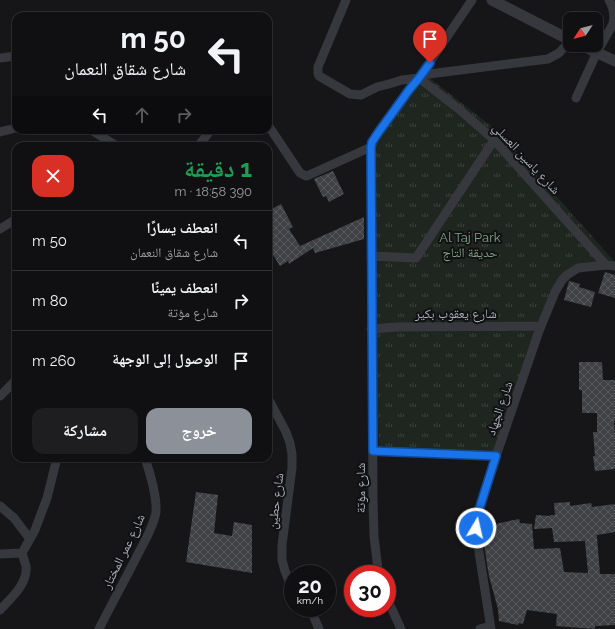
<!DOCTYPE html>
<html lang="ar">
<head>
<meta charset="utf-8">
<style>
	:root { --surface:#101012; --page:#1e1e20; --text:#f1f3f6; --muted:#9c9d9f; --line:#303032; --accent:#8c9099 }
	body { margin:0; font-family:Raleway,"Noto Naskh Arabic",sans-serif; background:var(--page); color:var(--text); direction:rtl; height:100vh; display:flex; flex-direction:column; font-size:15px; white-space:nowrap }
	* { box-sizing:border-box; margin:0 }
	p { font-size:13px; color:var(--muted) }
	.icon { flex:none; width:22px; height:22px; fill:none; stroke:currentColor; stroke-width:2; stroke-linecap:round; stroke-linejoin:round }
	.map { position:relative; flex:1; overflow:hidden; direction:ltr }
	.details { position:absolute; left:12px; top:142px; width:260px; height:320px; display:flex; flex-direction:column; background:var(--surface); border-radius:12px; box-shadow:0 1px 3px #0004,0 0 0 1px var(--line); direction:rtl }
	.details>* { flex:none }
	.top-card { position:absolute; left:12px; top:12px; width:260px; height:122px; border-radius:12px; box-shadow:0 1px 3px #0004,0 0 0 1px var(--line); direction:rtl; background:#101012; color:var(--text); overflow:hidden }
	.needle { width:26px; rotate:234deg }
	.fabs { position:absolute; left:563px; top:12px; display:grid; gap:8px }
	.fabs a { display:grid; place-items:center; width:40px; height:40px; border-radius:8px; background:var(--surface); box-shadow:0 1px 3px #0004,0 0 0 1px var(--line); font-size:20px }
	.speed { position:absolute; left:284px; top:565px; display:flex; gap:8px; font-size:20px; font-weight:700; text-align:center }
	.speed>* { display:grid; place-content:center; width:52px; height:52px; border-radius:50%; background:var(--surface); box-shadow:0 1px 3px #0004,0 0 0 1px var(--line); line-height:1 }
	.speed small { font-size:10px; font-weight:400 }
	.speed .limit { border:6px solid #d22; background:#fff; color:#111 }
	.pin { position:absolute; display:grid; place-items:center; width:34px; height:34px; color:#fff; margin:-41px -17px; border-radius:50% 50% 50% 0; rotate:-45deg; box-shadow:0 0 4px #0007 }
	.pin .icon { rotate:45deg }
	.me { position:absolute; width:44px; margin:-22px; rotate:9deg; stroke-linejoin:round; filter:drop-shadow(0 0 3px #0008) }
	.turn { display:flex; align-items:center; gap:14px; height:84px; padding:0 20px; font-size:18px }
	.turn .icon { width:52px; height:52px; stroke-width:2.5 }
	.turn b { display:block; font-size:28px; line-height:34px }
	.lanes { display:flex; align-items:center; height:38px; padding:0 20px; background:#0003; justify-content:center; gap:20px; direction:ltr }
	.lanes .off { opacity:.35 }
	.round { display:grid; place-items:center; flex:none; width:42px; height:42px; border-radius:12px; background:var(--page) }
	.summary { display:flex; align-items:center; justify-content:space-between; height:68px; padding:0 20px }
	h1 { font-size:24px; font-weight:700; line-height:30px; color:#1e9e55 }
	.button { display:flex; gap:8px; margin-top:auto; padding:8px 20px }
	.button a { flex:1; height:46px; border-radius:12px; background:var(--accent); color:#fff; font-size:16px; font-weight:700; line-height:46px; text-align:center }
	.button a+a { background:var(--page); color:var(--text) }
	ul { padding:0; list-style:none }
	li { display:flex; align-items:center; gap:12px; height:60px; padding:0 20px; border-top:1px solid var(--line) }
	li div { flex:1 }
	li b { display:block; font-size:15px }
	li em { font-style:normal }
	.map>svg:first-child { display:block }
</style>
</head>
<body>
<div class="map">
<svg width="615" height="629" viewBox="0 0 615 629">
	<defs>
		<pattern id="grass-tufts" width="24" height="20" patternUnits="userSpaceOnUse"><rect width="24" height="20" fill="#1e261f"/><path d="M3 7l-1-3M5 7V3M7 7l1-3M15 17l-1-3M17 17v-4M19 17l1-3" fill="none" stroke="#3c433d"/></pattern>
		<pattern id="building-cross-hatch" width="8" height="8" patternUnits="userSpaceOnUse"><rect width="8" height="8" fill="#404145"/><path d="M0 0l8 8M0 8l8-8" fill="none" stroke="#595a5e"/></pattern>
	</defs>
	<rect width="100%" height="100%" fill="#161618"/>
	<path fill="url(#grass-tufts)" d="M427,76L499,132L615,262L561,276L498,455L379,446L375,327L373,145Z"/>
	<path fill="url(#building-cross-hatch)" d="M333,171L344,194L329,202L326,196L323,197L314,179Z
		M281,204L293,227L289,229L300,246L364,217V239L315,253L313,248L289,264L288,261L280,266L270,250L273,248L268,238V211Z
		M605,272L615,275V298L598,293Z
		M569,281L580,284L579,287L595,292L591,307L564,300Z
		M579,362H602L603,380H615V421H614L615,435V469L595,471L593,456H595L593,432H597V413H582V390H579Z
		M196,492L218,495L214,533L232,536L234,522L252,525V573L186,562Z
		M570,502V506L591,503L592,507L615,504V532L597,535V537L600,574H615V625L595,626V629L556,626L557,614L527,610L523,624L519,623L518,625L499,621L498,609L489,576L487,564L483,535V523L495,524L519,519L520,523L532,524L534,549L560,548L564,572L588,573L585,541L554,542L552,528L534,529L536,515L550,516V515H555L554,503Z"/>
	<g fill="none" stroke-linecap="round" stroke-linejoin="round">
		<path stroke="#37383d" stroke-width="9" d="M346,0L318,67V73L319,76L350,94L361,95L377,87L389,84L402,80L419,78L460,110L494,140L606,265
			M0,58L16,56
			M421,75L548,59L559,53L570,41
			M576,98L597,52L613,24C615,15 613,7 609,0
			M268,125L300,173L306,176L309,175L371,147
			M91,130L117,146
			M0,132L16,128
			M198,146L211,130
			M0,229L16,219
			M371,256L416,258L494,140
			M371,329L397,327L541,326
			M0,396L16,380
			M268,398L286,432L290,443L292,454V468L282,545V560L285,571L289,581L293,586
			M373,451L496,456
			M0,506L14,518L30,539
			M22,553L35,530L47,498L57,458
			M0,554L22,553
			M380,574L378,569L374,537L373,500L371,147C375,133 386,122 395,111C403,100 410,89 419,78L472,0
			M387,596L390,605L401,629
			M309,608L313,615L319,629
			M0,610C11,598 28,584 26,566C25,562 23,557 22,553
			M99,629C112,603 126,578 139,552C145,541 154,525 156,512C157,496 150,473 145,458
			M480,629L490,626
			M491,629L479,552L476,528L478,513L496,456L539,331L555,292L562,280L567,275L578,268L606,265L615,266"/>
		<path stroke="#37383d" stroke-width="11" d="M492,0L570,40
			M581,45L615,61"/>
	</g>
	<g fill="none" stroke-linecap="round" stroke-linejoin="round">
		<g stroke="#114b97" stroke-width="10">
			<path id="route" d="M430,63L419,78L409,90L378,133L372,142L371,147L373,451L496,456L478,513L476,528"/>
		</g>
		<use href="#route" stroke="#1a73e8" stroke-width="7"/>
	</g>
	<g text-anchor="middle" stroke-width="4" stroke-linejoin="round" paint-order="stroke">
		<g font-size="13" fill="#a8adb8" stroke="#111113">
			<text transform="translate(527 158) rotate(47)" y="5">شارع ياسين العسلي</text>
			<text x="456" y="318">شارع يعقوب بكير</text>
			<text transform="translate(499 408) rotate(-71)" y="5">شارع الجهاد</text>
			<text transform="translate(360 488) rotate(-90)" y="5">شارع مؤتة</text>
			<text transform="translate(275 501) rotate(-83)" y="5">شارع حطين</text>
			<text transform="translate(123 551) rotate(-64)" y="5">شارع عمر المختار</text>
		</g>
		<g font-size="13" fill="#7fa381" stroke="#111113">
			<text x="470" y="242">Al Taj Park<tspan x="470" dy="15">حديقة التاج</tspan></text>
		</g>
	</g>
</svg>
<div class="fabs">
<a><svg class="needle" viewBox="-14 -14 28 28"><path d="M0-13l5 13h-10z" fill="#e53935"/><path d="M0 13l5-13h-10z" fill="#9c9d9f"/></svg></a>
</div>
<div class="speed"><div>20<small>km/h</small></div><div class="limit">30</div></div>
<div class="pin" style="left:430px;top:63px;background:#d93025"><svg class="icon" aria-label="arrive" viewBox="0 0 24 24"><path d="M6 21V4h12l-3 4 3 4H6"/></svg></div>
<svg class="me" style="left:476px;top:528px" viewBox="-20 -20 40 40"><circle r="17" fill="#1a73e8" stroke="#fff" stroke-width="3"/><path d="M0-11L8 9 0 5-8 9z" fill="#fff"/></svg>
<div class="top-card">
<div class="turn"><svg class="icon" aria-label="left" viewBox="0 0 24 24"><path d="M17 20v-9H6M10 6l-5 5 5 5"/></svg><div><b>50 m</b>شارع شقاق النعمان</div></div>
<div class="lanes"><svg class="icon" aria-label="left" viewBox="0 0 24 24"><path d="M17 20v-9H6M10 6l-5 5 5 5"/></svg><svg class="icon off" aria-label="ahead" viewBox="0 0 24 24"><path d="M12 20V5M6 11l6-6 6 6"/></svg><svg class="icon off" aria-label="right" viewBox="0 0 24 24"><path d="M7 20v-9h11M14 6l5 5-5 5"/></svg></div>
</div>
<section class="details">
<div class="summary"><div><h1>1 دقيقة</h1><p>390 m · 18:58</p></div><a class="round" style="background:#d93025;color:#fff"><svg class="icon" aria-label="close" viewBox="0 0 24 24"><path d="M6 6l12 12M18 6L6 18"/></svg></a></div>
<ul>
<li><svg class="icon" aria-label="left" viewBox="0 0 24 24"><path d="M17 20v-9H6M10 6l-5 5 5 5"/></svg><div><b>انعطف يسارًا</b><p>شارع شقاق النعمان</p></div><em>50 m</em></li>
<li><svg class="icon" aria-label="right" viewBox="0 0 24 24"><path d="M7 20v-9h11M14 6l5 5-5 5"/></svg><div><b>انعطف يمينًا</b><p>شارع مؤتة</p></div><em>80 m</em></li>
<li><svg class="icon" aria-label="arrive" viewBox="0 0 24 24"><path d="M6 21V4h12l-3 4 3 4H6"/></svg><div><b>الوصول إلى الوجهة</b></div><em>260 m</em></li>
</ul>
<div class="button"><a>خروج</a><a>مشاركة</a></div>
</section>
</div>
</body>
</html>
